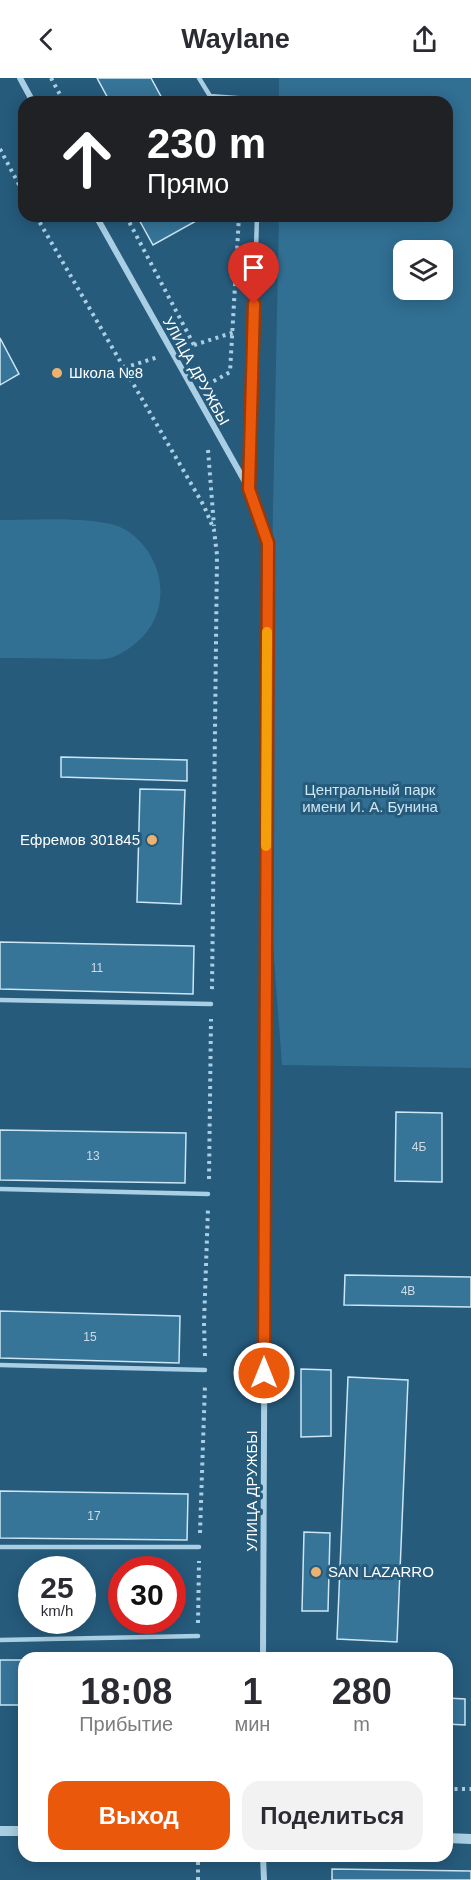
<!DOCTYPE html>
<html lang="ru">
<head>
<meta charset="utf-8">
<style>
	:root { --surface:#fff; --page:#f2f2f3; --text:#2b2b33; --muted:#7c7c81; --accent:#ea580c }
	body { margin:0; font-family:Arial,sans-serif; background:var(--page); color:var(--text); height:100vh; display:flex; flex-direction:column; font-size:22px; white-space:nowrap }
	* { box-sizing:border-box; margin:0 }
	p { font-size:20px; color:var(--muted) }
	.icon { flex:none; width:33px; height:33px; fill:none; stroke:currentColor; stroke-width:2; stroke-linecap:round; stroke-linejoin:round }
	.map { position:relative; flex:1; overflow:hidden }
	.drawer { position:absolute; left:18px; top:1574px; width:435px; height:210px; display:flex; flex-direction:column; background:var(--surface); border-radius:18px; box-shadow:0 3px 15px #0003 }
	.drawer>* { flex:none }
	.hud { position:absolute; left:18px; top:18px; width:435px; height:126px; border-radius:18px; box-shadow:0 3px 15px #0003; background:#202124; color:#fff; overflow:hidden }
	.tools { position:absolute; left:393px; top:162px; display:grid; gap:12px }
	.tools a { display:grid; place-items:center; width:60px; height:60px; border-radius:12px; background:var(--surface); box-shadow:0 3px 15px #0003; font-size:30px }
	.speed { position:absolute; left:18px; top:1478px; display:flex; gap:12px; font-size:30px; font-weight:700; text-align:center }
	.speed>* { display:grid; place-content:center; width:78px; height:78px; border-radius:50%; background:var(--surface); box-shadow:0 3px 15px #0003; line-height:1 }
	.speed small { font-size:15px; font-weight:400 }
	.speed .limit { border:9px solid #d22; background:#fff; color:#111 }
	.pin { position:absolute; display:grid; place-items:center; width:51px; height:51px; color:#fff; margin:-62px -26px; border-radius:50% 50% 50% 0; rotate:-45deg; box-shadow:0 0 6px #0007 }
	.pin .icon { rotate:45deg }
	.me { position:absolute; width:66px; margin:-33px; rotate:0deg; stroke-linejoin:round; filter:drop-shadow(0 0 4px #0008) }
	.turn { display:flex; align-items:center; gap:21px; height:126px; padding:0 30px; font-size:27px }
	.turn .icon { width:78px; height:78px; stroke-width:2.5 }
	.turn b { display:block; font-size:42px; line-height:51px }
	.eta { display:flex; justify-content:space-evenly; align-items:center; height:102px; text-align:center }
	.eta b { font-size:36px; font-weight:700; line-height:42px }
	.action { display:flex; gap:12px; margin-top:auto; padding:12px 30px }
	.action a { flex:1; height:69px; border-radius:18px; background:var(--accent); color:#fff; font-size:24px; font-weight:700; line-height:69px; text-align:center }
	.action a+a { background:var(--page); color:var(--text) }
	header { display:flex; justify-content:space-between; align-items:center; height:78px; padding:0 30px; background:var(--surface); font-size:27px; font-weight:700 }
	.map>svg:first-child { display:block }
</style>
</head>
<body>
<header><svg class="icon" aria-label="back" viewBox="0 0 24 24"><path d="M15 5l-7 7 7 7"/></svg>Waylane<svg class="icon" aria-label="share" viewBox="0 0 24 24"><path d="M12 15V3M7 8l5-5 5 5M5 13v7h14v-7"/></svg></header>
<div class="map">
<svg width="471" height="1802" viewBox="0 0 471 1802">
	<rect width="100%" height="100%" fill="#265b7c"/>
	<path fill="#316f93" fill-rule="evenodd" d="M279,0H471V990L282,987L266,773L279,138H447V24H279ZM404,172H442V212H404Z
		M0,442C30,442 103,437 126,452C165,477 174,533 137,564C128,572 117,579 105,581C95,582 83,581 73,581C49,580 24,580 0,580Z"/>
	<path fill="#367498" stroke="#cde6f4" stroke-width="1.5" d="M97,0H151L164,24H110Z
		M137,138H205L153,167Z
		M0,260L19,296L0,307Z
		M61,679L187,682V703L61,699Z
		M140,711L185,712L181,826L137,824Z
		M0,864L194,868L193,916L0,911Z
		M396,1034L442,1035V1104L395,1103Z
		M0,1052L186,1055L185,1105L0,1102Z
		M345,1197L471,1199V1229L344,1227Z
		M0,1233L180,1238L179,1285L0,1280Z
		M301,1291L331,1292V1358L301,1359Z
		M348,1299L408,1302L397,1564L337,1561Z
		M0,1413L188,1416L187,1462L0,1460Z
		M304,1454L330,1455L328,1533H302Z
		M0,1582H24V1627H0Z
		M447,1620L465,1621V1647L447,1646Z
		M332,1791L471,1793V1802H332Z"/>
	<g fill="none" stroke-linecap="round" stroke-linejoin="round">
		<path stroke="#aacfe4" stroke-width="4" stroke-dasharray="3 4.5" stroke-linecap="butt" d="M51,0L64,24
			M0,71L24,116
			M36,138L204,428L214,452L217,477L212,912
			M126,138L194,267
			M194,267L235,254
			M124,290L158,279
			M207,307L230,294L239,138
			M208,372L214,448
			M209,1101L211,941
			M205,1278L204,1245L208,1130
			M200,1455L205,1306
			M198,1545L199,1483
			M447,1711H471
			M198,1802V1778"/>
		<path stroke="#aacfe4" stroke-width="4.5" d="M199,0L210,18L262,22V24
			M249,408L257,138
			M0,922L211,926
			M0,1111L208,1116
			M0,1287L205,1292
			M0,1469H199
			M0,1562L198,1558"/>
		<path stroke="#aacfe4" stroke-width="6" d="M20,0L33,24
			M96,138L249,411L268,465L263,1580
			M263,1778L264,1802"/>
		<path stroke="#aacfe4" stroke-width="10" d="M0,1753H24
			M447,1760L471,1761"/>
	</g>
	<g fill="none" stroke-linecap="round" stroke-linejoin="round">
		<g stroke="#983908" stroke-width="15">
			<path id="route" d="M254,226L249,411L268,465L264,1295"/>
		</g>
		<use href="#route" stroke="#ea580c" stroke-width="10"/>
		<path stroke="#f59e0b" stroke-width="10" d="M266,768L267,554"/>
	</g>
	<g fill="#edb270" stroke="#265b7c" stroke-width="2">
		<circle cx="57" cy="295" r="6"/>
		<circle cx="152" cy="762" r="6"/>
		<circle cx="316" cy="1494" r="6"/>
	</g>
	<g text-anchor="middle" stroke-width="6" stroke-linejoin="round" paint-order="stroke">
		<g font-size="12" fill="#cddce5">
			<text x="97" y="894">11</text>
			<text x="419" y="1073">4Б</text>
			<text x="93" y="1082">13</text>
			<text x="408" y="1217">4В</text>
			<text x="90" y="1263">15</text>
			<text x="94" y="1442">17</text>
		</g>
		<g font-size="15" fill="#fff" stroke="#265b7c">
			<text transform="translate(196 293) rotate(61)" y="5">УЛИЦА ДРУЖБЫ</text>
			<text transform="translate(252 1413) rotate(-90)" y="5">УЛИЦА ДРУЖБЫ</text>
		</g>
		<g font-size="15" fill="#fff" stroke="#265b7c" text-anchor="start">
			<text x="69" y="300">Школа №8</text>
			<text x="140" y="767" text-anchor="end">Ефремов 301845</text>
			<text x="328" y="1499">SAN LAZARRO</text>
		</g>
		<g font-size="15" fill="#cde6f4" stroke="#265b7c">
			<text x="370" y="717">Центральный парк<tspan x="370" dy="17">имени И. А. Бунина</tspan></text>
		</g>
	</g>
</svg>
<div class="tools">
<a><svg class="icon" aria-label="layers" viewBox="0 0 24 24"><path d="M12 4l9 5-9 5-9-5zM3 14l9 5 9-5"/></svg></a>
</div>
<div class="speed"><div>25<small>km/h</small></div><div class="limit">30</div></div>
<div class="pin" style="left:254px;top:226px;background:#d93025"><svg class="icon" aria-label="arrive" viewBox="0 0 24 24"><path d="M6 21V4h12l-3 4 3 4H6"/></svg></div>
<svg class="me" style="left:264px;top:1295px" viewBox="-20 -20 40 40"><circle r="17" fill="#ea580c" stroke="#fff" stroke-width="3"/><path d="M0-11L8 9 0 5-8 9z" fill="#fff"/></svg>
<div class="hud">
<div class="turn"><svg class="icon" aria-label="ahead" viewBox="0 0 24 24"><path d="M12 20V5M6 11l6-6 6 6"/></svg><div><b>230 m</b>Прямо</div></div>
</div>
<section class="drawer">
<div class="eta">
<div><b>18:08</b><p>Прибытие</p></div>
<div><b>1</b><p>мин</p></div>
<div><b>280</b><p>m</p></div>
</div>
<div class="action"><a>Выход</a><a>Поделиться</a></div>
</section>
</div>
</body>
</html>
